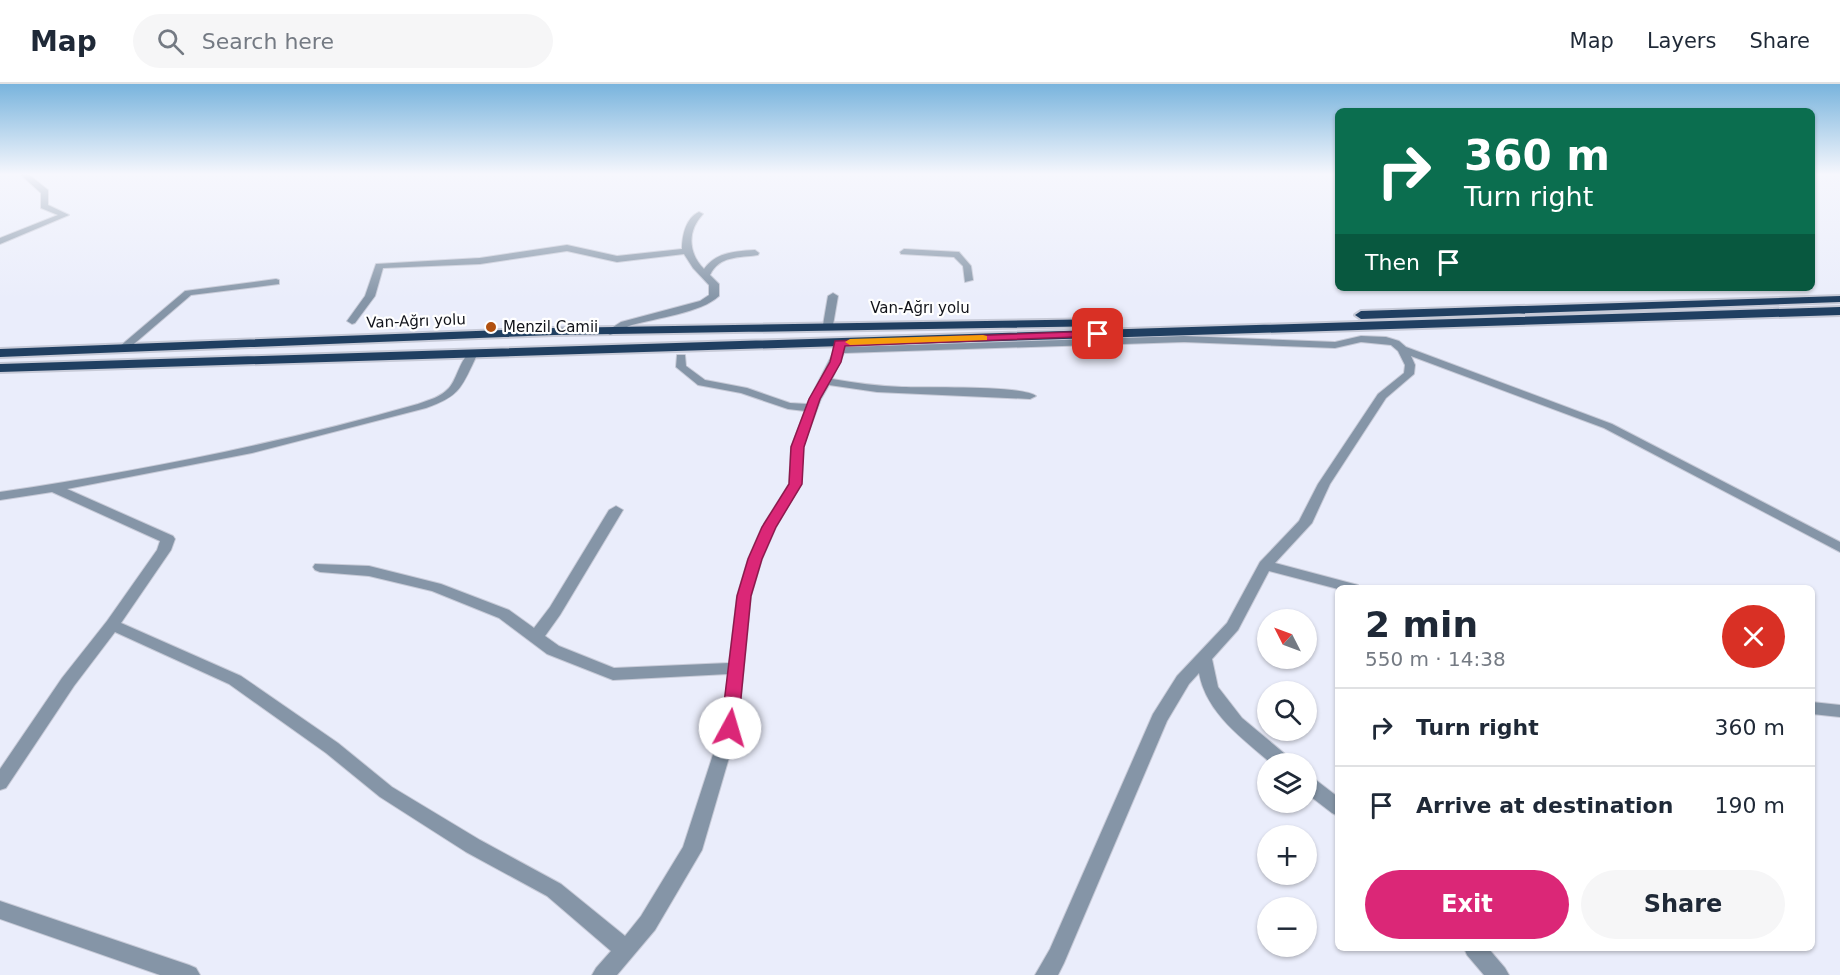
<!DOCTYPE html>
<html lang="en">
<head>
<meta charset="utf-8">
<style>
	:root { --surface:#fff; --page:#f6f6f7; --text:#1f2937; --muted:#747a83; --line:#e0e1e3; --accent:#db2777 }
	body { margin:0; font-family:"DejaVu Sans",sans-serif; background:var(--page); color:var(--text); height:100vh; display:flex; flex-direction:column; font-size:22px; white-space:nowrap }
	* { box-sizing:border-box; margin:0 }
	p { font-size:20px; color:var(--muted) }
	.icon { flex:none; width:33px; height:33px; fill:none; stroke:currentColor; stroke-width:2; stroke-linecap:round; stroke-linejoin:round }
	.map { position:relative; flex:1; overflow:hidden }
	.drawer { position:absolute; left:1335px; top:501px; width:480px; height:366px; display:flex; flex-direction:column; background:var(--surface); border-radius:9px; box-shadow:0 2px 4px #0004 }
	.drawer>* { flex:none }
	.banner { position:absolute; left:1335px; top:24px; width:480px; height:183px; border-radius:9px; box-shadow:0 2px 4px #0004; background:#0b6e4f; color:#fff; overflow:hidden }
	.needle { width:39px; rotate:312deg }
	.controls { position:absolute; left:1257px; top:525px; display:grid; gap:12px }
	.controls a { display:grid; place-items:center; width:60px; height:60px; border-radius:50%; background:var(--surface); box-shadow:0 2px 4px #0004; font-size:30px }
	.pin { position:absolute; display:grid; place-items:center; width:51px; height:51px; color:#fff; margin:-26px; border-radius:12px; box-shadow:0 3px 9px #0006 }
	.me { position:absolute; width:66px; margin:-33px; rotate:6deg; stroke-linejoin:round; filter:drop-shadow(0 0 4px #0008) }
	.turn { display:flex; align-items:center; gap:21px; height:126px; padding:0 30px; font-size:27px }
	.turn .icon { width:78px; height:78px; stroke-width:2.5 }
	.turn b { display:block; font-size:42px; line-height:51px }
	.then { display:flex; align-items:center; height:57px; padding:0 30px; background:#0003; gap:12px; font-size:22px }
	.round { display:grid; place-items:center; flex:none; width:63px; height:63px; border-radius:32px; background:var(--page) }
	.head { display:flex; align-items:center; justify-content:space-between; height:102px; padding:0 30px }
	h1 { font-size:36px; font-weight:600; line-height:45px }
	.button { display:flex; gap:12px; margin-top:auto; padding:12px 30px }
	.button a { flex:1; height:69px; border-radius:36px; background:var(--accent); color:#fff; font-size:24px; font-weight:600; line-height:69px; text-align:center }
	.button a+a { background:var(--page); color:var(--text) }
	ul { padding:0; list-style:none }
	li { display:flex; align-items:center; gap:18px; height:78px; padding:0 30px; border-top:2px solid var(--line) }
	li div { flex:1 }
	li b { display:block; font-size:22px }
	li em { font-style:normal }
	header { display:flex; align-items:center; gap:36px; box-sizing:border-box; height:84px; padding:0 30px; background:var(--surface); border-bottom:2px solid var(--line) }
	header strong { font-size:28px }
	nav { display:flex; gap:33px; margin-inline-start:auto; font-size:21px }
	.search { width:420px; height:54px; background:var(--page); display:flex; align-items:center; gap:15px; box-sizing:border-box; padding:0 21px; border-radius:33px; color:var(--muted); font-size:22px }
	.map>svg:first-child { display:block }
</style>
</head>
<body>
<header>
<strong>Map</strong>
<div class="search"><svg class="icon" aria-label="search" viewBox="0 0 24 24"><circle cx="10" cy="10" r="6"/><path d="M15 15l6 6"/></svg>Search here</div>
<nav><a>Map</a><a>Layers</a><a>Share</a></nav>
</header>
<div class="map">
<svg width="1840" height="891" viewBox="0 0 1840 891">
	<rect width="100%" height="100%" fill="#eaedfb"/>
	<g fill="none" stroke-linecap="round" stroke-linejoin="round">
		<g stroke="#c7cad7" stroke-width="2">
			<path id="minor" d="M20,90H28L48,106V121L69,131L0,160V154L58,131L41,124V109Z
				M699,128L703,130C687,147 688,169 704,185C716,168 736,167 755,166L759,169L758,171C739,174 720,171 710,191L719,200V212C701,229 656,234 632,241C624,243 618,249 610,251L605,248L621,238L700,217L709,211V201L693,184L684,170L617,178L567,167L480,180L383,184L375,212L355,239L352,240L347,237L365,212L376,180L480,174L567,161L617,172L682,165C682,151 686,134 699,128Z
				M904,165L959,168L971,182L973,196L965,198L963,182L954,173L901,170L900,168Z
				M276,195L279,196V200L191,211L128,265H120L119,263L185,207Z
				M833,209L838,212L833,241L828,244L823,241L828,212Z
				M1184,252L1335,258L1361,252L1386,253L1399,257L1406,263L1612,340L1840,458V468L1604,344L1411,272L1415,281L1414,290L1386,314L1330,400L1312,439L1275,479L1358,501L1360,504L1338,505L1269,487L1238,546L1212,575L1218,603L1242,634L1291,675L1294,680H1272C1243,655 1206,629 1199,589L1189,600L1167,637L1064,879L1058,891H1035L1050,865L1153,630L1177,592L1227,539L1260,478L1299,437L1318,400L1378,310L1404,289L1405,281L1398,267L1391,261L1361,258L1335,264L1184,258L844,269L832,295C855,299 878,302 902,303C925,304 1022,301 1036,312L1030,315L877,308L829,301L821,315L803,363L801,400L776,443L762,475L751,512L738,643L702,766L655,846L617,891H592L596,884L611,867L547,812L466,768L380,713L326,669L229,600L115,548L74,602L6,704L0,706V685L62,594L107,537L157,466L160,457L52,408L0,416V408C141,387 281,359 418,320C429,316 441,313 449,304C458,294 460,273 472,268L477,271C462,302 461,312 426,324L252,369L67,405L173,452L175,455L171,466L121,539L241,592L338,659L392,703L480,756L561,800L625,852L641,832L683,763L722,643L728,590L613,596L547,570L499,534L432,507L369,492L320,488L315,486L313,483L315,480L369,482L441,500L509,526L534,544L550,523L609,426L616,422L623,426L560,531L545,552L559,562L614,584L729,579L737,512L748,475L762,443L789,400L791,363L805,327L788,325L741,309L698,301L676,283L677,271H685L686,282L705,296L747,304L790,319L807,320L836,263L833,259L838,256L846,263Z
				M1812,618L1840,621V633L1812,630Z
				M1306,691L1312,693L1338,713V732L1332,729L1306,709Z
				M0,817L189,881L196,884L200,891H160L0,835Z
				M1464,864H1488L1505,884L1509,891H1484L1467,871Z"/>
		</g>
		<g stroke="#c7cad7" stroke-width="4">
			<path id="trunk" d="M1840,212V218L1361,235L1355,231L1361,227Z
				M1840,223V231L0,288V280Z
				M1107,235L1113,239L1111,242L554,251L0,273V265L554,244Z"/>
		</g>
		<use href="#minor" fill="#8595a7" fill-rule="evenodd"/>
		<use href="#trunk" fill="#203f61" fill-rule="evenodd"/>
	</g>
	<linearGradient id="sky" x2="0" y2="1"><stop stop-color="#79b4dd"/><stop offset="0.42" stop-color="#f6f7fd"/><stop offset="1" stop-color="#f6f7fd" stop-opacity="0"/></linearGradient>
	<rect width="1840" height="215" fill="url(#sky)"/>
	<path fill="#db2777" stroke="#8e194d" stroke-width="1.5" d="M1098,247L1103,250L1101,252L845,262L841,278L820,315L804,363L802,400L776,443L762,475L751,512L738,644L736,648H724L721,644L737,512L748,475L762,443L789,400L791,363L809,315L830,278L835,257Z"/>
	<path fill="#f59e0b" d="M983,251L987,252V256L850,261L845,258L850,255Z"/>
	<circle fill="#b2510f" stroke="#fff" stroke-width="2" cx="491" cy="243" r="6"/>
	<g text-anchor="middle" stroke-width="4.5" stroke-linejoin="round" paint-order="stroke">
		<g font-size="15" fill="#11131a" stroke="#fff">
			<text x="920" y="229">Van-Ağrı yolu</text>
			<text transform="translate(416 237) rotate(-2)" y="5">Van-Ağrı yolu</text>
		</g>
		<g font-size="15" fill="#11131a" stroke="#fff" text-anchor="start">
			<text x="503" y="248">Menzil Camii</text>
		</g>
	</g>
</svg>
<div class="controls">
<a><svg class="needle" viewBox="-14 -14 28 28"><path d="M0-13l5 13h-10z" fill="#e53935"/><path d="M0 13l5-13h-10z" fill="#747a83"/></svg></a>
<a><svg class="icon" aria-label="search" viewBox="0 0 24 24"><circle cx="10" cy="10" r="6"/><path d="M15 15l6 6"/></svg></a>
<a><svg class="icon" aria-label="layers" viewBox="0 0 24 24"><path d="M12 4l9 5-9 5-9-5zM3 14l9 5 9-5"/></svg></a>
<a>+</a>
<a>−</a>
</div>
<div class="pin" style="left:1098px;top:250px;background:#d93025"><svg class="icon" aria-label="arrive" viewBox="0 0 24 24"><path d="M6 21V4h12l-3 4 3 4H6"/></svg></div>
<svg class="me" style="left:730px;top:644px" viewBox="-20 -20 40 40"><circle r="19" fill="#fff"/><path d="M0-13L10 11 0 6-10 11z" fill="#db2777"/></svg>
<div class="banner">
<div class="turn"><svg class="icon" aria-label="right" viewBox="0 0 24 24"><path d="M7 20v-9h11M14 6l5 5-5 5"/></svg><div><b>360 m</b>Turn right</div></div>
<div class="then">Then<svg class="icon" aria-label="arrive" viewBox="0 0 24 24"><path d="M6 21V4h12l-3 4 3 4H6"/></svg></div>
</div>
<section class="drawer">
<div class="head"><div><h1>2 min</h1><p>550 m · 14:38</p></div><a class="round" style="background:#d93025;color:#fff"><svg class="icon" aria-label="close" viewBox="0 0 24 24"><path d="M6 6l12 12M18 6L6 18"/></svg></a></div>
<ul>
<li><svg class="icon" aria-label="right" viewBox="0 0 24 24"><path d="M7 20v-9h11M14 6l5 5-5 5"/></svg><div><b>Turn right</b></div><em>360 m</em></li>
<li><svg class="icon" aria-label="arrive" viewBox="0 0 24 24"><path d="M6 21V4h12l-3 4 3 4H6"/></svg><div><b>Arrive at destination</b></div><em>190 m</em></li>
</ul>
<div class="button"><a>Exit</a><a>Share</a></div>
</section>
</div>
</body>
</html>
